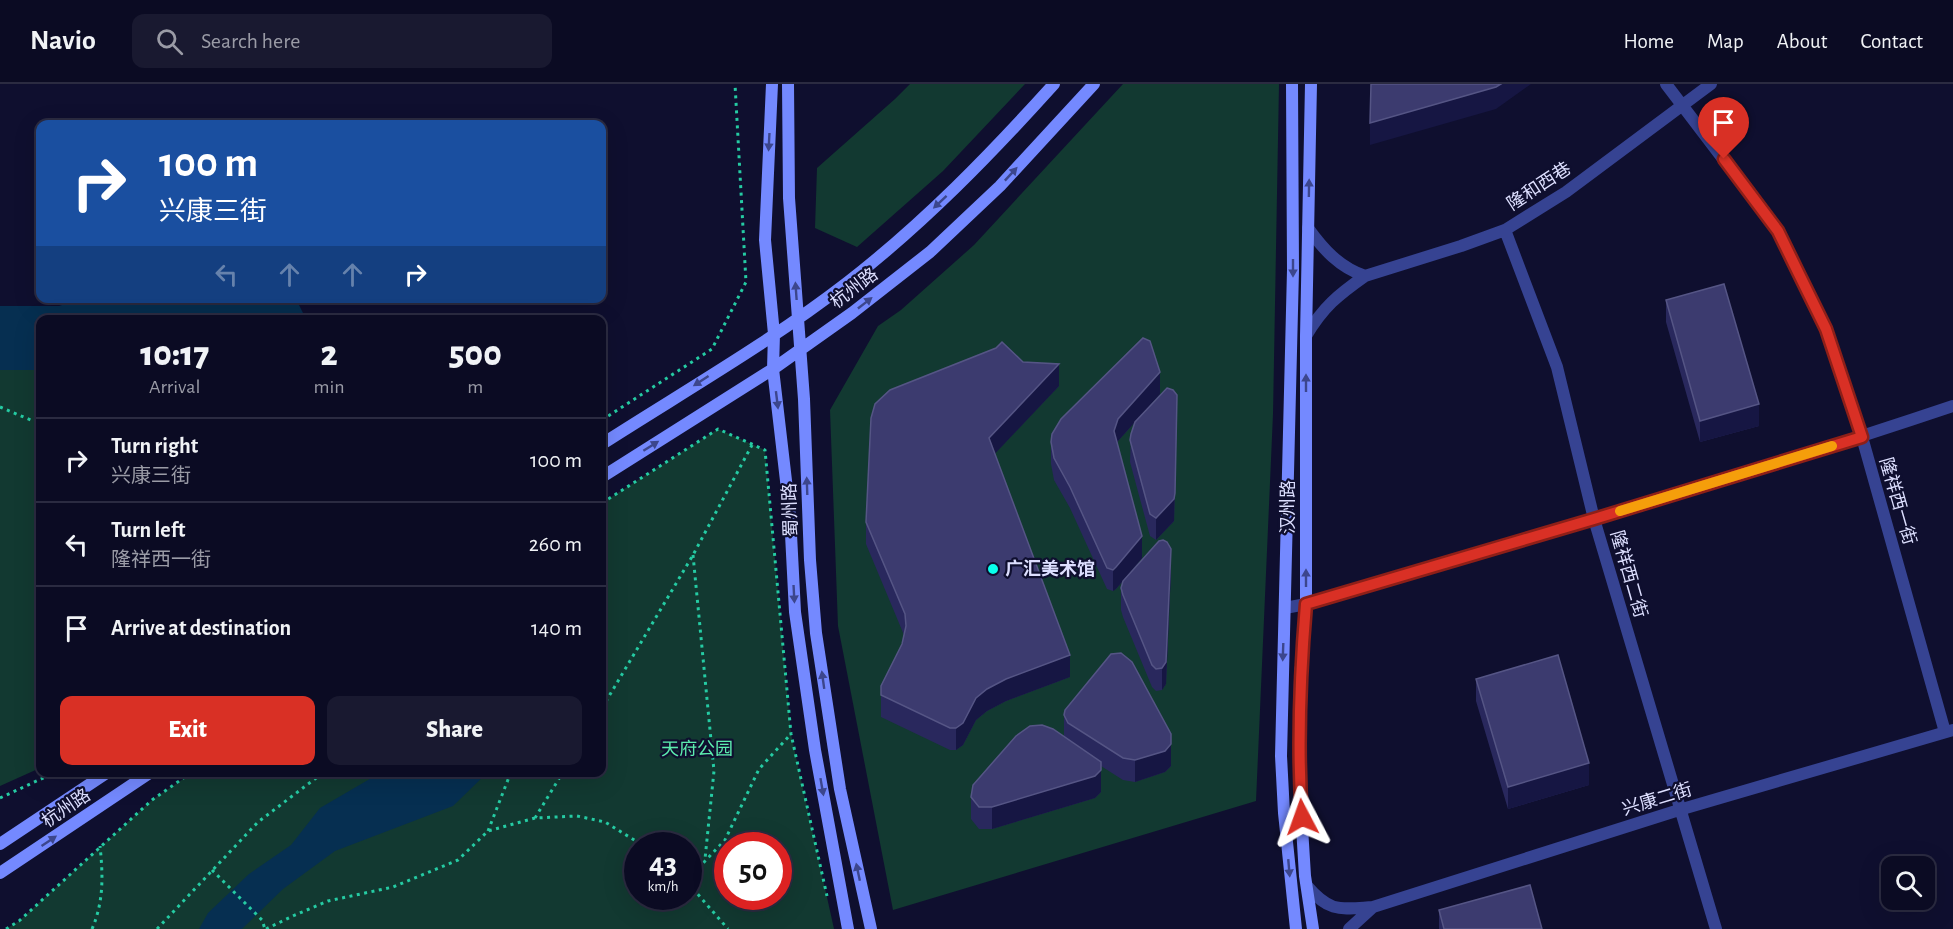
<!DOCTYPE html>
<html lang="en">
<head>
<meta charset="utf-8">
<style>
	:root { --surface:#0b0b23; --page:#191930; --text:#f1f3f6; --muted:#9a9ba6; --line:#2b2b41; --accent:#d93025 }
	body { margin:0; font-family:"Alegreya Sans","Noto Sans SC",sans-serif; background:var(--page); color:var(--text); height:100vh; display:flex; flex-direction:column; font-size:22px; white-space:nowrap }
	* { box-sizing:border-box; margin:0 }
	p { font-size:20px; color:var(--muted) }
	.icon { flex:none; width:33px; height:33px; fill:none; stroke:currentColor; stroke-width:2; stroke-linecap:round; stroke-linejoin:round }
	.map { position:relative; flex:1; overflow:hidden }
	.side { position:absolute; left:36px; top:231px; width:570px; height:462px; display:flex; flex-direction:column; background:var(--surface); border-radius:12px; box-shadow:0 6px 24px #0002,0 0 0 2px var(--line) }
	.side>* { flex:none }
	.guide { position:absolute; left:36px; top:36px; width:570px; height:183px; border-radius:12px; box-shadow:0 6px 24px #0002,0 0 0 2px var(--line); background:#1a4fa0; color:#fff; overflow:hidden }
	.tools { position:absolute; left:1881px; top:772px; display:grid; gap:12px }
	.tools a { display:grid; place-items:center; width:54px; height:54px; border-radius:12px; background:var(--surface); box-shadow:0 6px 24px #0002,0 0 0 2px var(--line); font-size:30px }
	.speed { position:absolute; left:624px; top:748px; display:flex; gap:12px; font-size:30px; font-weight:700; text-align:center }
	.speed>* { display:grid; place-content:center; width:78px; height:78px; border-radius:50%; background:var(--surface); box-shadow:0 6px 24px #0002,0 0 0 2px var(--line); line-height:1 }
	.speed small { font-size:15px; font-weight:400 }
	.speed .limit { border:9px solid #d22; background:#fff; color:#111 }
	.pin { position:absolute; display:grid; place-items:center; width:51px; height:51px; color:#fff; margin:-62px -26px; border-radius:50% 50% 50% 0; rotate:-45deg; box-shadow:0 0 6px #0007 }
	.pin .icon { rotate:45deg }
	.me { position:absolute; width:66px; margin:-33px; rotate:356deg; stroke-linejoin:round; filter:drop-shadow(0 0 4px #0008) }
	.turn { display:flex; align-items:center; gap:21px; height:126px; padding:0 24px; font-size:27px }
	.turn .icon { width:78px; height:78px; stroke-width:2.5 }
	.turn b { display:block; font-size:42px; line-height:51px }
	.lanes { display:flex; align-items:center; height:57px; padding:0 24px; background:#0003; justify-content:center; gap:30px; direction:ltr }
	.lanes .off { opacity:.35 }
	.eta { display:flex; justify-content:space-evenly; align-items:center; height:102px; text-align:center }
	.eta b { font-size:36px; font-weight:800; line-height:42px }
	.button { display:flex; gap:12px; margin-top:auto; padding:12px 24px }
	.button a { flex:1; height:69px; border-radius:12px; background:var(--accent); color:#fff; font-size:24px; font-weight:800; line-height:69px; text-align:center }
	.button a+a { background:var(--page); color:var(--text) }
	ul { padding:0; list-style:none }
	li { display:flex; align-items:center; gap:18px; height:84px; padding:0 24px; border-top:2px solid var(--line) }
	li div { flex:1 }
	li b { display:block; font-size:22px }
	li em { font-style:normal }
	header { display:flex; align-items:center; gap:36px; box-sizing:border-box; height:84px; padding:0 30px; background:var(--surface); border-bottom:2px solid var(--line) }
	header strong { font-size:28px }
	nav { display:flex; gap:33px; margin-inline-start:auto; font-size:21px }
	.search { width:420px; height:54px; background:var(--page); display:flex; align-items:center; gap:15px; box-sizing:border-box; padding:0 21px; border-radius:12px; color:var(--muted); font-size:22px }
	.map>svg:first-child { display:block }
</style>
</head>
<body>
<header>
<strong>Navio</strong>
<div class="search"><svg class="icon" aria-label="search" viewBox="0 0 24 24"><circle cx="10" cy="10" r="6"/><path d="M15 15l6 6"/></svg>Search here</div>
<nav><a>Home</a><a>Map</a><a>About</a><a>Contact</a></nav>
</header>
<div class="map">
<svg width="1953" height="845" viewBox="0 0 1953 845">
	<rect width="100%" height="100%" fill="#0f0f2f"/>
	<path fill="#123931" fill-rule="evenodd" d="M910,0H1025L943,87L857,163L815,144L817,84L895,15Z
		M1123,0H1279L1273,330L1256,717L893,826L838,542L830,326L878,242L901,226L974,161Z
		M0,286H40V684L0,702Z
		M718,345L765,366L791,650L834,845H6L19,837L152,716L192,689L602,688V419ZM638,762H688V813H638ZM728,762H778V813H728Z"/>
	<path fill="#062f51" d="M84,214L296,215L306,235L40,236V286H0V222H59Z
		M380,689H487L453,722L335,767L283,805L242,845H199L208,829L249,790L291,761L320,724Z"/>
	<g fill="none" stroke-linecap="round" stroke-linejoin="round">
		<path stroke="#25cba3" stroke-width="3" stroke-dasharray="3 4.5" stroke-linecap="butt" d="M0,323L40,340
			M602,336L712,265L746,198L735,0
			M602,419L718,345L765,366L791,650L827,812
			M693,471L714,687L705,775
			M602,624L693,471L752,361
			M0,714L56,688
			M535,734L563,688
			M488,747L511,688
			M212,786L262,836L265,845
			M688,795L725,756L759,685L790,651
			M688,799L728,845
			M6,845L19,837L152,716L192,688
			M92,845C104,817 103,791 100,762
			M157,845L258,738L324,688
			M266,845L295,831L328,817L393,803L458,776L488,747L535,734L577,732L605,738L644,762"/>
		<path stroke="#364392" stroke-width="12" d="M1666,0L1778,147L1826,245L1862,353L1945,648
			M1505,146L1557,283L1594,435L1716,845
			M1365,192L1461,162L1505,146L1566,108L1711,0
			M1306,252C1323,223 1338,211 1365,192C1339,183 1323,165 1308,144
			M1285,524L1306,520C1522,456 1739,394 1953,322
			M1307,802C1330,829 1340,825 1373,823L1679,726L1953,646
			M1349,845L1373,823"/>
		<path stroke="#7489ff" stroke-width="12" d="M772,0L765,156L774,250L773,285L790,431L795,528L815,666L848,845
			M788,0L789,114L804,315L810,476L816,549L840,705L871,845
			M1292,0L1293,186L1281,672L1284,729L1296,845
			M1311,0L1306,252V520L1300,594L1299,694L1305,792L1313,845
			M602,360C683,308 772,257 848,198C924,139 990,71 1054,0
			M602,393L773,285L852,229L930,168L1000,102L1094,0
			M0,760L108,688
			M0,789L151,688"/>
	</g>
	<path fill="#29285d" d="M1666,216L1759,342L1700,358L1666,238Z
		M996,264L1023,278L1059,302L994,370L1070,593L1006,617L987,627L976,636L963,661L956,666H950L881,633V602L902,560L904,551L866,460V438Z
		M1160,310L1118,357L1117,360L1142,474L1126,494L1171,487L1166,600L1162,606L1156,607L1152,603L1123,533L1121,526V504L1123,497L1116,505L1113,507L1107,505L1070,424L1054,396L1051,380V358Z
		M1177,333L1174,437L1156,456L1150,452L1130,378L1131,350Z
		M1476,595L1589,701L1508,725L1476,617Z
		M1064,631L1171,682L1165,688L1135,698L1123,696L1101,682V708L1095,714L992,745H979L971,735V713L1064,653Z
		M1439,826L1542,845H1439Z"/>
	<path fill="#161643" d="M1501,0H1531L1496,25L1370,61V39Z
		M1059,280V302L989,376V354Z
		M1160,288V310L1118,357L1114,369V347L1118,335Z
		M1177,311L1174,437L1156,456V434Z
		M1759,320V342L1700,358V337Z
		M1142,452V474L1116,505L1113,507V486Z
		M1171,465V487L1166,600L1162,606V584Z
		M1070,571V593L1006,617L987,627L976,636L963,661L956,666V644L976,614L987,605L1006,595Z
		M1171,660V682L1165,688L1135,698V676Z
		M1589,679V701L1508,725V703Z
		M1101,686V708L1095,714L992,745V723Z"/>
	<path fill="#3c3b6f" stroke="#555585" stroke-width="1.5" d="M1371,0H1501L1496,3L1370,39Z
		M1724,200L1759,320L1700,337L1666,216Z
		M1143,254L1150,257L1160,288L1118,335L1114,347L1142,452L1116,483L1113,486L1107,484L1070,403L1054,374L1051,358L1052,350L1061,335Z
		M1002,258L1023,278L1059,280L989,354L1070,571L1006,595L987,605L976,614L963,639L956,644H950L881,611V602L902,560L906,542L905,530L866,438L871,334L875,320L890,306L996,264Z
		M1167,304L1173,306L1177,311L1175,409L1174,415L1156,434L1150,430L1130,356L1131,350L1135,338Z
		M1163,456L1167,458L1171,465L1166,578L1162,584L1156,585L1152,581L1123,511L1121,504L1123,497L1159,457Z
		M1121,569L1132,578L1171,650V660L1165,667L1135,676L1123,674L1068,639L1064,631L1065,626L1111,570Z
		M1558,571L1589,679L1508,703L1476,595Z
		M1042,641L1053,645L1101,678V686L1095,692L992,723H979L971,713L973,701L1016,652L1030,642Z
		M1530,801L1542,845H1444L1439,826Z"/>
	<defs><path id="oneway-solid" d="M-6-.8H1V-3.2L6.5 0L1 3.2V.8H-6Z" transform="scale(1.5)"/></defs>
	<g fill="#3c468d">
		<use href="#oneway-solid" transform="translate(769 58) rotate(93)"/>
		<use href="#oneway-solid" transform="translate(1011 90) rotate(-47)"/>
		<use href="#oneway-solid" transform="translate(1309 104) rotate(-89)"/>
		<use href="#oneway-solid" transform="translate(940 118) rotate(137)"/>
		<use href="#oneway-solid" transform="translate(1293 184) rotate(90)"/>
		<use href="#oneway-solid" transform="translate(796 207) rotate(-94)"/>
		<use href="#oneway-solid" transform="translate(865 219) rotate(-38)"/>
		<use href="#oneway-solid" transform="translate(701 297) rotate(147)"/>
		<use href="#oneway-solid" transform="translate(1306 299) rotate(-90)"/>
		<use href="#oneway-solid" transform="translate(777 316) rotate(83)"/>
		<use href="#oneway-solid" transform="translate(651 362) rotate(-32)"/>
		<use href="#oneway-solid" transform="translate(807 402) rotate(-92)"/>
		<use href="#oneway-solid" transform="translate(1306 494) rotate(-90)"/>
		<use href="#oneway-solid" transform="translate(794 510) rotate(87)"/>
		<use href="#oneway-solid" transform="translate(1283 568) rotate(92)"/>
		<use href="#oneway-solid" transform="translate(823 596) rotate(-98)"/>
		<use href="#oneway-solid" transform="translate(822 703) rotate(80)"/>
		<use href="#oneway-solid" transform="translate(49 757) rotate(-34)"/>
		<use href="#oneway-solid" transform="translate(1289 784) rotate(85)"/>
		<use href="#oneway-solid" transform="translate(858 788) rotate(-102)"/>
	</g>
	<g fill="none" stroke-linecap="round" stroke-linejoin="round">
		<g stroke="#8d1f18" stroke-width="15">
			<path id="route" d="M1302,733C1297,662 1300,591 1306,520L1594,435L1862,353L1826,245L1797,186L1778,147L1724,75"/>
		</g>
		<use href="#route" stroke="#d93025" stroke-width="10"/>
		<path stroke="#f59e0b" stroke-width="10" d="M1620,427L1832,362"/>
	</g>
	<circle fill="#09ffec" stroke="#0f0f2f" stroke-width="2" cx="993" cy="485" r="6"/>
	<g text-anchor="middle" stroke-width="4.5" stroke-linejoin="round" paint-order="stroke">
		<g font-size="18" fill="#dddfff" stroke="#0f0f2f">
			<text transform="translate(1539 102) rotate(-33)" y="6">隆和西巷</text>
			<text transform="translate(854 204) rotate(-37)" y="6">杭州路</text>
			<text transform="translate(1898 417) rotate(74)" y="6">隆祥西一街</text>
			<text transform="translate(1288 423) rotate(-90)" y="6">汉州路</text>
			<text transform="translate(790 426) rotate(-92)" y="6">蜀州路</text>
			<text transform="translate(1629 490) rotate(74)" y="6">隆祥西二街</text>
			<text transform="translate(1657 715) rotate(-17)" y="6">兴康二街</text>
			<text transform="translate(66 724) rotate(-34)" y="6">杭州路</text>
		</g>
		<g font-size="18" font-weight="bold" fill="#dddfff" stroke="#0f0f2f" text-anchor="start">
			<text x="1005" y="491">广汇美术馆</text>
		</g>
		<g font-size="18" fill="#5cecae" stroke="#0f0f2f">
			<text x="697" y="671">天府公园</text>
		</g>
	</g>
</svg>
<div class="tools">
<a><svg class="icon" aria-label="search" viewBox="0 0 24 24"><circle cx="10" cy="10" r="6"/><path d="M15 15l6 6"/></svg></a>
</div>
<div class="speed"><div>43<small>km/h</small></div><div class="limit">50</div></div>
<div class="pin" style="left:1724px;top:75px;background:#d93025"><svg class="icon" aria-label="arrive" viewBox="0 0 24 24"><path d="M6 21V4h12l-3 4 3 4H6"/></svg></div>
<svg class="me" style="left:1302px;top:733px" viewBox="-20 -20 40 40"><path d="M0-17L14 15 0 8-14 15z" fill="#d93025" stroke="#fff" stroke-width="4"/></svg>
<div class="guide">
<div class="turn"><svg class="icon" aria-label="right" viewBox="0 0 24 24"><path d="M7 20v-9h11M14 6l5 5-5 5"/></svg><div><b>100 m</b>兴康三街</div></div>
<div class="lanes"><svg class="icon off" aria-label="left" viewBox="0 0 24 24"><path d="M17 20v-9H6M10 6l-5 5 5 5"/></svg><svg class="icon off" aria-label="ahead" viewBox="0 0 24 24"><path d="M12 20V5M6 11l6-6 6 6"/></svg><svg class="icon off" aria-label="ahead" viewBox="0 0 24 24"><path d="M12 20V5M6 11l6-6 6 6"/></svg><svg class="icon" aria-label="right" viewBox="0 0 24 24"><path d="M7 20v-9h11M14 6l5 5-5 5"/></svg></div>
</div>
<section class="side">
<div class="eta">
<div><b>10:17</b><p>Arrival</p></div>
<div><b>2</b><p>min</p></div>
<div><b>500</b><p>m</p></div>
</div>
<ul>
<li><svg class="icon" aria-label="right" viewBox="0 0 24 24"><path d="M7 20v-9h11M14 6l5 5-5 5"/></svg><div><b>Turn right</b><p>兴康三街</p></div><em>100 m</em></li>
<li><svg class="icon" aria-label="left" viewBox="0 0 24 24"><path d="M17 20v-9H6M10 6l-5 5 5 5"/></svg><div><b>Turn left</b><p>隆祥西一街</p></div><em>260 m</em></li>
<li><svg class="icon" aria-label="arrive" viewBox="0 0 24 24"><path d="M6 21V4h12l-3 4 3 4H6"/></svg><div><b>Arrive at destination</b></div><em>140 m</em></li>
</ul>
<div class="button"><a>Exit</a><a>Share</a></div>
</section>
</div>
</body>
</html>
